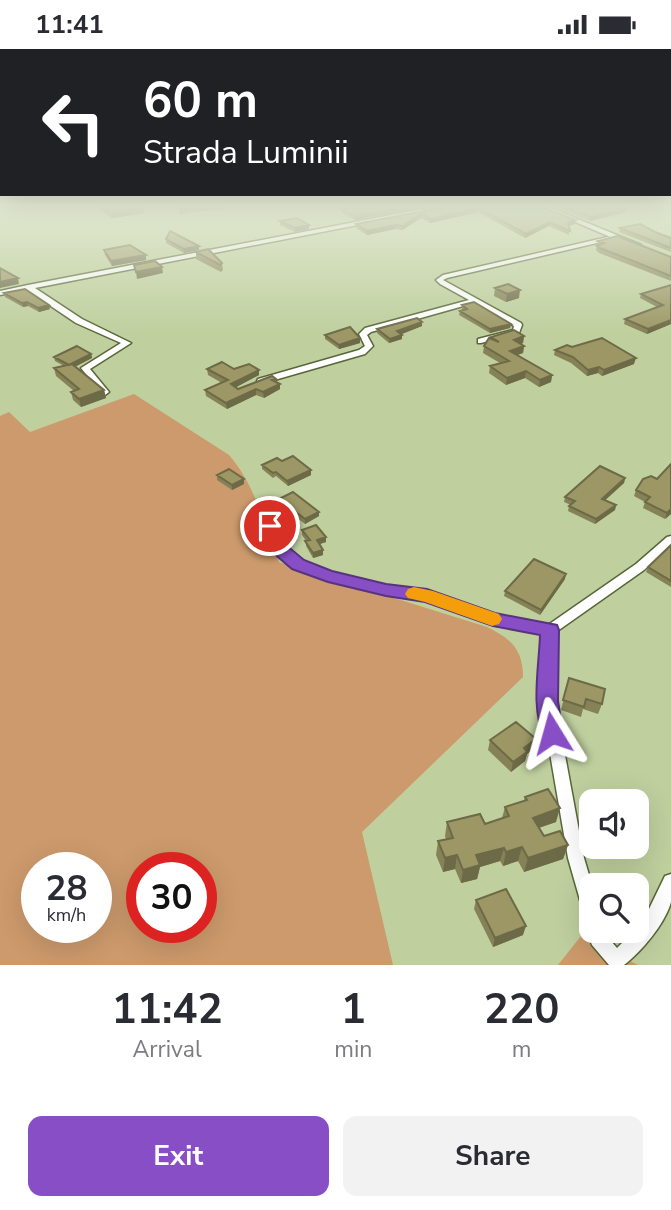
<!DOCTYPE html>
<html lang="en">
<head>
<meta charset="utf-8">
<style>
	:root { --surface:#fff; --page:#f2f2f3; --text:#2b2b33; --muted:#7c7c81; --accent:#874ec5 }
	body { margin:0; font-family:"Nunito Sans",sans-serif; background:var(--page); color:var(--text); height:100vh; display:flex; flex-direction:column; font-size:26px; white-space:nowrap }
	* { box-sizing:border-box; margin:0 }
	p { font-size:23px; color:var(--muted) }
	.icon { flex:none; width:38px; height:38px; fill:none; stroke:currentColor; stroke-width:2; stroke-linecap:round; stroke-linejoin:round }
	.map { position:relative; height:916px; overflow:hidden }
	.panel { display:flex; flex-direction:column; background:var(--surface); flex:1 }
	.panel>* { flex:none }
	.guide { position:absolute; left:0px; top:0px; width:672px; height:147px; box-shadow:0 7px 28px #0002; background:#202124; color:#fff; overflow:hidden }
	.tools { position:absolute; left:579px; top:740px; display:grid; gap:14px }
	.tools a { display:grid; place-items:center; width:70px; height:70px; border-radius:14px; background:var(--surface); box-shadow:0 7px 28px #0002; font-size:35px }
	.speed { position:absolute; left:21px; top:803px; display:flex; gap:14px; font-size:35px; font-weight:700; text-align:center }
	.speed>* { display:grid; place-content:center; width:91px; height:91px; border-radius:50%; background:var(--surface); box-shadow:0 7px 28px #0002; line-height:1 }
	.speed small { font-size:18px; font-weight:400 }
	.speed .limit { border:10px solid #d22; background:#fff; color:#111 }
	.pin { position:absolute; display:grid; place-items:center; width:60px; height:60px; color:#fff; margin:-30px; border:4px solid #fff; border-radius:50%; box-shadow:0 2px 7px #0007 }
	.me { position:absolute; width:77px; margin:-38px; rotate:352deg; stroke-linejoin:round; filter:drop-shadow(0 0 5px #0008) }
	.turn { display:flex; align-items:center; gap:24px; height:147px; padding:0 28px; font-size:32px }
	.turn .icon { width:91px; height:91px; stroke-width:2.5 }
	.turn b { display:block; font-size:49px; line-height:60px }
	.eta { display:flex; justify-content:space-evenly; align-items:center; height:119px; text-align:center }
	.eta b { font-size:42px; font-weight:700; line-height:49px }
	.action { display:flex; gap:14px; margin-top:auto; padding:14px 28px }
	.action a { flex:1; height:80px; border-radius:14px; background:var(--accent); color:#fff; font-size:28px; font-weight:700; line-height:80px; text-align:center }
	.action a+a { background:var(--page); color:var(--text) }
	.status { display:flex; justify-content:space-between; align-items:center; height:49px; padding:0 35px; background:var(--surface); direction:ltr }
	.status svg { height:19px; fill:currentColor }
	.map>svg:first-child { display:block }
</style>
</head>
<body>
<div class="status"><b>11:41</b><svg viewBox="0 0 49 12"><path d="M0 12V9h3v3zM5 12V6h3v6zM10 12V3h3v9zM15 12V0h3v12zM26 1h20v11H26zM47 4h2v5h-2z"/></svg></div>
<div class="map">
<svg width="671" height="916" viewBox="0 0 671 916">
	<rect width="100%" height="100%" fill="#bfcf9e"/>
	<path fill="#cc9a6c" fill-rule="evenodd" d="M134,345L229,406C255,436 265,476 279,513L487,578C510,589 523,600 523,628L362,783L393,916H0V367L9,363L30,383ZM37,819H96V878H37ZM142,819H201V878H142Z
		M581,887L638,916H558Z"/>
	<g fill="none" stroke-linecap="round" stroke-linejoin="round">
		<g stroke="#586639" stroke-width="3">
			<path id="minor" d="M422,160L425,162L424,163L35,239L82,270L131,294L90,320L109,343L105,346L102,345L81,319L121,294L76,274L27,241L0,246V242L28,236Z
				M612,187L615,189L614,190L447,229L443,231L521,274L522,276L519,284L481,294H478V290L513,281L514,277L474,254L371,283L367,286L373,297L365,305L264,334H258L257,332L258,330L359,301L365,297L359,285L365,279L469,251L440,235L436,231L443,226Z
				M265,451L270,454L283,497L302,512L331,524L386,537L427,542L495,567L548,576L636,515L667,488L671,487V497L644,521L556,583L555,652L584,809L592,836V873L586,871L584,865L568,809L541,652L544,585L493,576L426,550L386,545L328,531L294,518L272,499L260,454Z
				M671,825C671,834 671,845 671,853C665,875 641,903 624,916H609L592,896L587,882L590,876L592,875V882H605V885L617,899L634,882H637V879L649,860L665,827Z"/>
		</g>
		<g stroke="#586639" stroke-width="3">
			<path id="tertiary" d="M538,157H546L641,196L634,198Z"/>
		</g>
		<use href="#minor" fill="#fff" fill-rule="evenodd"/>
		<use href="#tertiary" fill="#fff" fill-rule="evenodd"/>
	</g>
	<path fill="#868257" d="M93,157H141L144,158V164L112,169Z
		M361,157H433L355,171L342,164V160Z
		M451,157H540L575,175L569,177V186L549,177L525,189L478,163L430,174L421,169L402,181L395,180L367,186L356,179V175Z
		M552,157H617L626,163L590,172Z
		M280,172L309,176V180L295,183L280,176Z
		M620,179L655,183L671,189V203L619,183Z
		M166,190L199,197V201L184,204L166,194Z
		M598,192L671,208V232L599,204L596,201Z
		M104,201L146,206V211L112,217L105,206Z
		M196,203L222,214L223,221L221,223L196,210Z
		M671,236V275L647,285L624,275L625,270L657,258L640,249L641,245Z
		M495,239L519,249L506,253L494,247Z
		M4,244L50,260L39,263L28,257L23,258L5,248Z
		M462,256L511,275L510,279L490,284L459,266L460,262L463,261L462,260Z
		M422,277L401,285L402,286V290L389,294L377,284V280Z
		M325,286L360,289V294L339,300L325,290Z
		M524,287L523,294L521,295L524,297L523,304L517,306L552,326L551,333L539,338L525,329L506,336L489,324L490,317L500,314L483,304L484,297L491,290V288Z
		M572,298L634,315L602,327L598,324L587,327L571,314L554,306L555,301Z
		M91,305L92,309L75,318L104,341L106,349L81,358L73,351L71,343L74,342L56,327L54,319L64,317L55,312L54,308Z
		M207,320H234L259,326L236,338L238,340L276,330V333L280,335V340L264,349L256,346L227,360L206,347L205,341L222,334L208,326Z
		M282,412L311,421V426L288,437L276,427L273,429L262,420V416Z
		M671,415V465L665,470L643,459L645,453L634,447L636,441L657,430Z
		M217,426L244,430V435L232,441L217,431Z
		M625,429L624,434L605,451L616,456L615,461L595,475L568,462L569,457L571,456L564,453L565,448Z
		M279,450L319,467L305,475L279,455Z
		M302,481L326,493L319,495L323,506L313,509L306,497V492L302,486Z
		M671,496V538L646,523L648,518Z
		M565,530L540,566L504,547L505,542Z
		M569,629L602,655L598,665L583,660L581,668L561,661Z
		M536,690L533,700L527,705L525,712L511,723L488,701L490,691Z
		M525,748L556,773L539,779L544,787L568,796L563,810L524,823L518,812L503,817L500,812L480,818L477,830L461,834L455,820L443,823L436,806L438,792L446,790L445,787L447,773L485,775L502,769L505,758L524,752Z
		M476,851L523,886L493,898L474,860Z"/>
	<path fill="#6d6a47" d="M199,157H226V159L180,165L179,159Z
		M412,157H433L355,171V167Z
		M144,158V164L112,169L111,163Z
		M479,159L478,163L430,174L431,170Z
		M627,159L626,163L590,172L591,168Z
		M421,165V169L402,181L403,177Z
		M576,171L575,175L567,177L568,173Z
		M549,173V177L525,189L526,185Z
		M309,176V180L295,183V179Z
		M396,176L395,180L367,186V182Z
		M199,197V201L184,204V200Z
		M146,206V211L112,217L111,212Z
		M162,218L163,224L137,230L136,223Z
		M18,229L19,235L0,239V233Z
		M520,241L519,249L506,253L507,245Z
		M27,253L28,257L23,258L22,254Z
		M49,256L50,260L39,263L38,259Z
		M671,271V275L647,285L648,280Z
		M422,273V277L397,287V282Z
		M511,275L510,279L490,284V280Z
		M402,286V290L389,294L390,290Z
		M524,287L523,294L513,298L514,291Z
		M360,289V294L339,300V296Z
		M524,297L523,304L509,309L510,302Z
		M91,305L92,309L70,320L69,316Z
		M636,309L634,315L602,327L604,321Z
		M599,318L598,324L587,327L588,321Z
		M259,321V326L231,341V335Z
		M526,322L525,329L506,336L507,329Z
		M552,326L551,333L539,338L540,331Z
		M280,335V340L264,349L263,343Z
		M256,340V346L227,360L226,354Z
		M104,341L106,349L81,358L79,350Z
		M311,421V426L288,437L287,432Z
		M625,429L624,434L601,455L602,450Z
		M244,430V435L232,441V436Z
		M616,456L615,461L595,475L596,470Z
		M671,460V465L665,470L667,464Z
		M319,463V467L305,475V470Z
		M326,488V493L317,496V491Z
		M323,501V506L313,509V504Z
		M566,525L565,530L540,566L541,561Z
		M536,690L533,700L527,705L525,712L511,723L513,713L524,699Z
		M560,759L556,773L529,782L533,769Z
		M568,796L563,810L524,823L528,809Z
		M522,798L518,812L503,817L506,803Z
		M504,799L500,812L480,818L477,830L461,834L463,821L476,806Z
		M457,806L455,820L443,823L445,809Z
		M526,877L523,886L493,898L495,889Z"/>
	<path fill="#9c9765" stroke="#6d6a47" stroke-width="2" d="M100,157H141L144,158L111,163Z
		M178,157H199L179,159Z
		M361,157H412L355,167L342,160Z
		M451,157H540L576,171L568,173L570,182L549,173L526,185L479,159L431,170L421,165L403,177L396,176L367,182L356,175Z
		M563,157H617L627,159L591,168Z
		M297,169L309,176L295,179L280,172Z
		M640,175L655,183L671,189V199L620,179Z
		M170,182L199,197L184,200L166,190Z
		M617,187L671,208V227L600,199L597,197L604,194L598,192Z
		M130,196L146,206L111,212L104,201Z
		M208,200L222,214L220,216L196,203Z
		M155,212L162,218L136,223L134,216Z
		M0,219L18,229L0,233Z
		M508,235L520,241L507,245L495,239Z
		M671,236V271L648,280L625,270L663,256L641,245Z
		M25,240L49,256L38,259L27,253L22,254L4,244Z
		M474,253L511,275L490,280L460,262L467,260L462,256Z
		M417,269L422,273L397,282L402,286L390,290L377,280Z
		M350,278L360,289L339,296L325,286Z
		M514,281L524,287L514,291L524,297L510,302L552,326L540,331L526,322L507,329L490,317L509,312L484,297L489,289L499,293L491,288Z
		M602,289L636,309L604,321L599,318L588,321L573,308L555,301L567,296L572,298Z
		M77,297L91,305L69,316L54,308Z
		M222,313L234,320L249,315L259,321L231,335L238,340L272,327L276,330L272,331L280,335L263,343L256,340L226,354L205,341L228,331L207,320Z
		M72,315L104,341L79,350L71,343L79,340L54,319Z
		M293,407L311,421L287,432L276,423L273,424L262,416L277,409L282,412Z
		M671,415V460L667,464L645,453L650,448L636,441L643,430L651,427L657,430Z
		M600,417L625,429L602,450L616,456L596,470L569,457L575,452L565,448Z
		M229,420L244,430L232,436L217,426Z
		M293,443L319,463L305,470L279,450Z
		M316,476L326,488L317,491L323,501L313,504L305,492L310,491L302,481Z
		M671,496V532L648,518Z
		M534,510L566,525L541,561L505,542Z
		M569,629L605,640L602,655L586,650L584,658L563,651Z
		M516,673L536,690L524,699L527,703L513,713L490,691Z
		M548,740L560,759L533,769L544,787L560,782L568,796L528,809L522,798L506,803L504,799L476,806L480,816L463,821L457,806L445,809L438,792L453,789L447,773L480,765L485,775L509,767L505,758L527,751L525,748Z
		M506,840L526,877L495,889L476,851Z"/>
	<linearGradient id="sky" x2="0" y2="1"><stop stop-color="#9792bc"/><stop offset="0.55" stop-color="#e2e9d3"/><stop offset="1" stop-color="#e2e9d3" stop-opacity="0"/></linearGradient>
	<rect width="671" height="285" fill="url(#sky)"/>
	<path fill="#874ec5" stroke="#583380" stroke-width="2" d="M270,472L279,477L286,496L304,511L332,522L386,535L427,540L495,564L557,576L559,581L558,652L563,684L560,690L552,692L545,690C530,661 539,618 540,586L493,577L425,553L386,547L328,533L292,520L272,503L262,477Z"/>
	<path fill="#f59e0b" d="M414,538L433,542L499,565L502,570L499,575L492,577L425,553L408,549L405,545L408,540Z"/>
</svg>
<div class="tools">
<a><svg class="icon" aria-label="sound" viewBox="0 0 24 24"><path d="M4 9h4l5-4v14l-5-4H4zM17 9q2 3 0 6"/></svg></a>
<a><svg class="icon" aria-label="search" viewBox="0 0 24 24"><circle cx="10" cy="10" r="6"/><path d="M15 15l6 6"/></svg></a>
</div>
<div class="speed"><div>28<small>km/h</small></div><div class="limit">30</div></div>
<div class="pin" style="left:270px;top:477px;background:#d93025"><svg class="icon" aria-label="arrive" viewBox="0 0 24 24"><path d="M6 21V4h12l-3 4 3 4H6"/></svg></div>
<svg class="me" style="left:552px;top:684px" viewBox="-20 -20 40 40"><path d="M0-17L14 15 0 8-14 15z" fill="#874ec5" stroke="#fff" stroke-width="4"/></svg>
<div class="guide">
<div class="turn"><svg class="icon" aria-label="left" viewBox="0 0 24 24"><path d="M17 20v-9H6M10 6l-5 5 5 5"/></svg><div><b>60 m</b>Strada Luminii</div></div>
</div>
</div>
<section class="panel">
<div class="eta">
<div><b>11:42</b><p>Arrival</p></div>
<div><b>1</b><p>min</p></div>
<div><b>220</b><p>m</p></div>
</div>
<div class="action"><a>Exit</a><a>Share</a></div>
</section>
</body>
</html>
